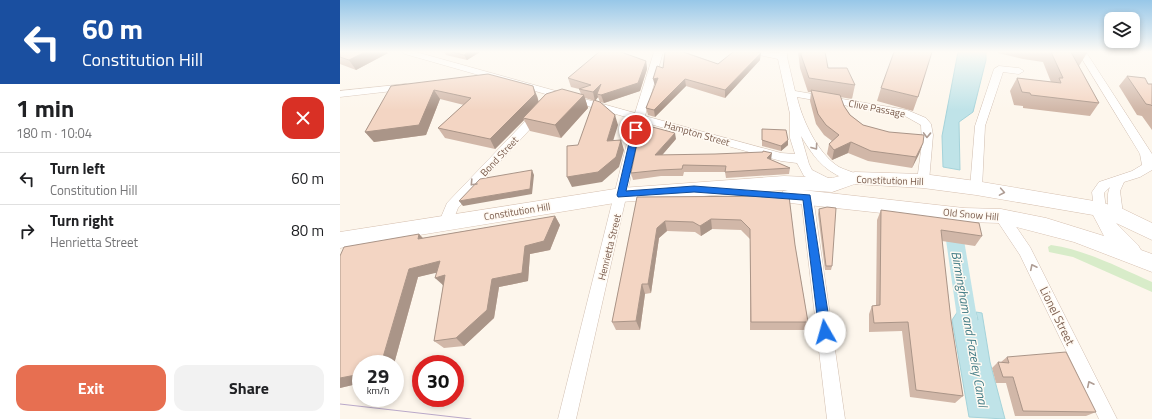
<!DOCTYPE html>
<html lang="en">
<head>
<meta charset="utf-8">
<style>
	:root { --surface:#fff; --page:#f2f2f2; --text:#202124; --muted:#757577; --line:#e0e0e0; --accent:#e76f51 }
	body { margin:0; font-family:"Titillium Web",sans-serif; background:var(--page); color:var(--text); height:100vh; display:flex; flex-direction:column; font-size:15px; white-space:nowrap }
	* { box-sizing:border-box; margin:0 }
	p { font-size:13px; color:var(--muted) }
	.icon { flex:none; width:22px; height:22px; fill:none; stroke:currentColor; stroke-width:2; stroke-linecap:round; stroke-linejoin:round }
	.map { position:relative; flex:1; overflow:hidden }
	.sheet { display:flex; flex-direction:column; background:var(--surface); width:340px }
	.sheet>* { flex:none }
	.banner { background:#1a4fa0; color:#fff; overflow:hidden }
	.controls { position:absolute; left:764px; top:12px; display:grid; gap:8px }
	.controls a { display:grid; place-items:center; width:36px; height:36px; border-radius:8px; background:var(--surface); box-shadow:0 2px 6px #0003; font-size:20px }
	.speed { position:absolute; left:12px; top:355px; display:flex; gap:8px; font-size:20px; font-weight:700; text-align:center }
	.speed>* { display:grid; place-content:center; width:52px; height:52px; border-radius:50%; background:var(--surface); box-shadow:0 2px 6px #0003; line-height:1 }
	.speed small { font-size:10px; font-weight:400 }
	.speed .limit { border:6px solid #d22; background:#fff; color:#111 }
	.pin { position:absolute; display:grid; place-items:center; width:34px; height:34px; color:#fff; margin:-17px; border:2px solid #fff; border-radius:50%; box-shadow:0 1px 4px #0007 }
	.me { position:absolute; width:44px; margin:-22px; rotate:353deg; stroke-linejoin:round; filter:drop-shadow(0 0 3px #0008) }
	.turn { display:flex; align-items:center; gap:14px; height:84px; padding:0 16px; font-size:18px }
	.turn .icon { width:52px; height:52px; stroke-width:2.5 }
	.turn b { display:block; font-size:28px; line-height:34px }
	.round { display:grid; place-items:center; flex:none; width:42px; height:42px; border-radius:12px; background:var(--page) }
	.head { display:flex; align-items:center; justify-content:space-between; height:68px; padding:0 16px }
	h1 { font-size:24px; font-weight:700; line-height:30px }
	.action { display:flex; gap:8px; margin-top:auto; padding:8px 16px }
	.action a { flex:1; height:46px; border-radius:12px; background:var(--accent); color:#fff; font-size:16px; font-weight:700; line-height:46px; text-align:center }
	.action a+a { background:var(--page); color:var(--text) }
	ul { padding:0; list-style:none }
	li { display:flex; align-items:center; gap:12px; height:52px; padding:0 16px; border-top:1px solid var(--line) }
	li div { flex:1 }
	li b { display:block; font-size:15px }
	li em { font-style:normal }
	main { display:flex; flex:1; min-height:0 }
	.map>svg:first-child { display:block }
</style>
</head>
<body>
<main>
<section class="sheet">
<div class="banner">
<div class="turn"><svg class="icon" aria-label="left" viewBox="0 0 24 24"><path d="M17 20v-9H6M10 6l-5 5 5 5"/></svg><div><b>60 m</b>Constitution Hill</div></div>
</div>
<div class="head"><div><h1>1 min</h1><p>180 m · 10:04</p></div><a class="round" style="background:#d93025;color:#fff"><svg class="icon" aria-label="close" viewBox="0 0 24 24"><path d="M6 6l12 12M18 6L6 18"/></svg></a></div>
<ul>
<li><svg class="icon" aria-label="left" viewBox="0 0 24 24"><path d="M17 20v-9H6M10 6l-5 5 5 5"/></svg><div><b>Turn left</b><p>Constitution Hill</p></div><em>60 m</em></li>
<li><svg class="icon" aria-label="right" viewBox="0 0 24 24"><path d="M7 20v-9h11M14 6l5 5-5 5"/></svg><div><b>Turn right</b><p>Henrietta Street</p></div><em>80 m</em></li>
</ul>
<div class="action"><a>Exit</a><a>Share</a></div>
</section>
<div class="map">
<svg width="812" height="419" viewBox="0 0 812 419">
	<rect width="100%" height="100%" fill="#fdf6ec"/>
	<path fill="#d8ecc9" d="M711,245C746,250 780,268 812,282V292L733,257L709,252L708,247Z"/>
	<path fill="#bfe3e8" stroke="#a5d3da" d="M618,52H646V60L633,112L619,122L620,170L603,167L602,136Z
		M624,302L634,319L638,320L636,312L642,313L650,362L665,419L629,417L612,320Z"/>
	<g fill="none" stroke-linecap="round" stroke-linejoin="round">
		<path fill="#bfe3e8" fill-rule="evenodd" d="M615,233L621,235L624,240L638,324L635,331L628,334L621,331L618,324L606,240L609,235Z"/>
		<g stroke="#d1beb0" stroke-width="1">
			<path id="minor" d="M63,52H76L295,113L314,52H323L305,116L441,153L455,154L450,138V114L438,59L414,54L412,52H428L438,53L439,52H447V57L455,91L567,110L586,118L591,124L593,135L589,181L587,184L583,185L579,184L577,181L582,143L581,125L565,116L457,97C462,120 478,154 499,167C505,170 513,172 519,175L521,178L519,181L515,182C487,174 476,161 461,136L469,164L472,170L496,182L498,185L496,188L492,190L464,176L457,163L441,161L303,122L236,419H218L293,119L65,54Z
				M738,52H746L812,154V170L800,177L784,182L780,191L783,214L781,218L776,219L771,218C768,211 766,194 770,187L764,193L766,209L765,213L760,214L755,213L754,209L752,192L759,182L792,171L802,165L800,154Z
				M659,66L679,68L684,71L679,74L663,72L645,126L642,188L640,191L636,193L632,191L630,188L635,126L654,69Z
				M66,84L70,85L71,87L70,89L0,97V91Z
				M198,111L203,114L202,116L118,208L111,226L106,227L101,226L99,222L107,203L194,112Z
				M467,192L471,194L473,197L505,419H487L461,197L463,194Z
				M661,211L666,212L690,247L777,419H759L680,255L654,216L656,212Z"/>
		</g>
		<g stroke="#d6c0b0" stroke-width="1">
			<path id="secondary" d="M515,172L583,174L636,181L760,202L783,209L812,223V240L776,223L798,245L801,250L812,254V272L734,242L661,223L624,222L450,203L443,201L441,196L443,191L448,190H444L281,202L0,248V232L281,188L444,176L492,178ZM515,184L583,188L636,195L753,215L764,236L706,218L661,209L624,208L462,190L492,192Z"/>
		</g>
		<use href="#minor" fill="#fff" fill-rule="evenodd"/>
		<use href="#secondary" fill="#fff" fill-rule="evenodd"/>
		<path stroke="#b9a8c9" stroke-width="1" d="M0,404L131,419"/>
	</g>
	<path fill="#d1b7a8" d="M0,52L48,53L16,70L0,64Z
		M104,52H140L127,60L106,55Z
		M345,52L378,64L420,60L385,98L346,86L315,117L308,115L306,108L323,68Z
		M458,52H485L488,68L515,85L512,99L500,97L504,106L510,115L523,125L583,143L579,154L572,168L528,161L508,153L492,160L487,154L489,144L492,141L484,135L476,124L470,101L471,92H468L460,68Z
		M657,52H746L747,53L739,66L759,103L750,116L683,108V106L674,105L670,91L677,78L711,82L703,62L683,59L658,53Z
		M306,61L307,69L300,91L264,103L260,102L258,97L255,101L245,98L248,108L221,138L190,131L184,120L155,149L105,138L98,128L124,105L100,99L86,135L34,142L25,132L51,86L197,96L199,102L241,94L239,89L231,87L228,78Z
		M787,76L808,84H812V130L802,116L797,115L779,86Z
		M541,88L578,97L573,111L537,101Z
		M422,129L448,140V145L441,151L422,146Z
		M336,139L322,155L431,160L450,168L449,174L386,178L385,172H344L343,176H321L293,180L291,173Z
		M449,196L455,245L468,322L466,330H410V239L401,230L372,229L361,236L355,232L327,231L319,238L311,293L305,294L300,330H276L272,322L297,197Z
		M479,209L492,266L491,270H485L478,214Z
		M541,210L642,236L635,246L602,241L611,320L623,396L615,403L570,397L562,331L529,332V314L532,306L536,305L537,220Z
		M215,216L220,225L210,250L190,254L188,281L159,287L154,318L124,346L104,348L94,341L103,286L97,272L78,277L54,364H21V383L0,388V256L79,234L83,238Z
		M667,357L756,412L746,416H675L666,383H656L652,368L658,362H661Z"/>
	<path fill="#aa9588" d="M25,52H47L48,53L16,70L9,60Z
		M128,52H140L127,60L124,55Z
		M421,53L420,60L385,98V90Z
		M306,61L307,69L300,91L264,103L261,95Z
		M318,78L315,86L313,79Z
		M345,79L346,86L315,117L314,110Z
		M261,84L257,94L258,97L255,101L253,92Z
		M193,86L197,96L199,104L183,118L184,120L155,149L150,139Z
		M94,90L100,99L86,135L34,142L25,132Z
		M244,95L248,108L221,138L215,125Z
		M275,115L278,125L270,151L267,141Z
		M335,133L336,139L317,161L315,155Z
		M281,140L284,150L279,167L262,182L232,187L227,177Z
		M448,140V145L441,151V146Z
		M511,142L508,153L492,160L494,150Z
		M583,143L579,154L572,168L576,157Z
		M432,153L431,160L427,158Z
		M192,170L194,175L192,194L123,206L119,201Z
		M215,216L220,225L210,250L190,254L188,281L159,287L154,318L124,346L116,338L152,279Z
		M371,219L372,229L361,236L360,226Z
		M325,221L327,231L319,238L311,293L308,284L317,228Z
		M79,234L87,243L78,239Z
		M100,261L108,270L78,277L54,364H41L69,269Z
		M105,275L104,286L95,278Z
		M302,284L305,294L300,330L296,321Z
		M21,374V383L0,388V378Z"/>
	<path fill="#f3d5c3" stroke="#aa9588" d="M0,52H25L9,60L0,57Z
		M112,52H128L124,55Z
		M259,52H281L306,61L298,83L261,95L257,94L261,84L253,92L239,89L251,85L228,78Z
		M325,52H343L378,64L393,52H417L421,53L385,90L345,79L314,110L306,108L318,78L313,79L317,66L323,68Z
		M461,52H485L488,68H507L515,85L469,78L461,55Z
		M554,52H592L578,97L541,88Z
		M711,52H731L759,103L691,95L690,93L682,92L677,78L721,83L719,78H723Z
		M733,52H746L747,53Z
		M148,74L193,86L195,94L150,139L98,128L131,98L94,90L79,125L25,132L51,86Z
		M787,76L805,78L808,84H812V106L811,105L806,104Z
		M222,89L244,95L215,125L183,118L206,94Z
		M471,90L500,95L504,106L510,115L523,125L549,132L584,135L583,143L576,157L531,151L511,142L494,150L489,144L499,135L486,125L478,114Z
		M254,100L260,102L275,115L267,141L281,140L276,157L258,172L227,177V146L238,145Z
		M301,124L335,133L315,155L375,154L423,152V151L432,153L427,158L450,168L385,172L386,166L343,165L342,169L320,170L291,173Z
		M422,129L446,130L448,140L441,146L422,140Z
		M192,170L190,189L119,201L140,179Z
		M449,196L455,245L468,322H411L410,229L401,220L371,219L360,226L353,222L325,221L317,228L308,284H302L296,321L272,322L297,197Z
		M487,207L496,208L492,266H486L479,209Z
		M541,210L639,223L642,236L601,230L611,320L623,396L576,390L568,322L534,323L532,306L540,305Z
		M215,216L204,241L185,246L182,273L152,279L147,310L116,338L94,341L105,275L95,278L100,261L69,269L41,364H21V374L0,378V256L4,247L79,234L78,239Z
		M726,352L756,412L683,411L673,377H663L658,362L669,363L667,357Z"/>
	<defs><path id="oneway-chevron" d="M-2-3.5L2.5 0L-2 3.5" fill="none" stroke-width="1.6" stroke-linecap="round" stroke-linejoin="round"/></defs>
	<g stroke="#af9d94">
		<use href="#oneway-chevron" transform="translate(587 135) rotate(92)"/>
		<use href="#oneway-chevron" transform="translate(475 147) rotate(54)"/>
		<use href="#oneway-chevron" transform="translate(133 183) rotate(133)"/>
		<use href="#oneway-chevron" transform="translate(662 192) rotate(10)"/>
		<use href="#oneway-chevron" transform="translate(693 267) rotate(-116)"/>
		<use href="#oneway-chevron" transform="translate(750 384) rotate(-116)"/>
	</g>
	<linearGradient id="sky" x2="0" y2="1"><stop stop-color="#97c7e8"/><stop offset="0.47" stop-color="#fefbf6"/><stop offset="1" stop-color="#fefbf6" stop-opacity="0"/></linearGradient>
	<rect width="812" height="110" fill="url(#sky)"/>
	<path fill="#1a73e8" stroke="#114b97" d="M296,128L300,130L286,191L354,186L470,195L491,332L489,336L485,337L481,336L479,332L463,200L354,192L278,197L277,195L292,130Z"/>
	<g text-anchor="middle" stroke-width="3" stroke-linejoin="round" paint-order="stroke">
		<g font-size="10" fill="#7a5c4d" stroke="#fffaf3">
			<text transform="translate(537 108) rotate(11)" y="4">Clive Passage</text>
			<text transform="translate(357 133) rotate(16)" y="4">Hampton Street</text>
			<text transform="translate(159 156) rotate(-47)" y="4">Bond Street</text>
			<text transform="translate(550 180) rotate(2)" y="4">Constitution Hill</text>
			<text transform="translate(177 211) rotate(-9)" y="4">Constitution Hill</text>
			<text transform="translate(631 214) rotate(5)" y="4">Old Snow Hill</text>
			<text transform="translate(269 247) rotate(-76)" y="4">Henrietta Street</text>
		</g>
		<g font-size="12" fill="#7a5c4d" stroke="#fffaf3">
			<text transform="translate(717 316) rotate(64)" y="4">Lionel Street</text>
		</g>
		<g font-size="13" font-style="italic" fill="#437c86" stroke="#fffaf3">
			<text transform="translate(630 329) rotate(80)" y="5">Birmingham and Fazeley Canal</text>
		</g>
	</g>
</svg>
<div class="controls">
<a><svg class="icon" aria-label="layers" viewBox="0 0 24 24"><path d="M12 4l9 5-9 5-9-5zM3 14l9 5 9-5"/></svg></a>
</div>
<div class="speed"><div>29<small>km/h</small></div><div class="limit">30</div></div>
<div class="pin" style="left:296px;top:130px;background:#d93025"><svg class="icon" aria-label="arrive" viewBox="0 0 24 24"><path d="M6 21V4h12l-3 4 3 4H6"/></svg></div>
<svg class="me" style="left:485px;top:332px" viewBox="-20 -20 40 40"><circle r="19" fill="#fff"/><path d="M0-13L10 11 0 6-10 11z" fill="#1a73e8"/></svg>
</div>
</main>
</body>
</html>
